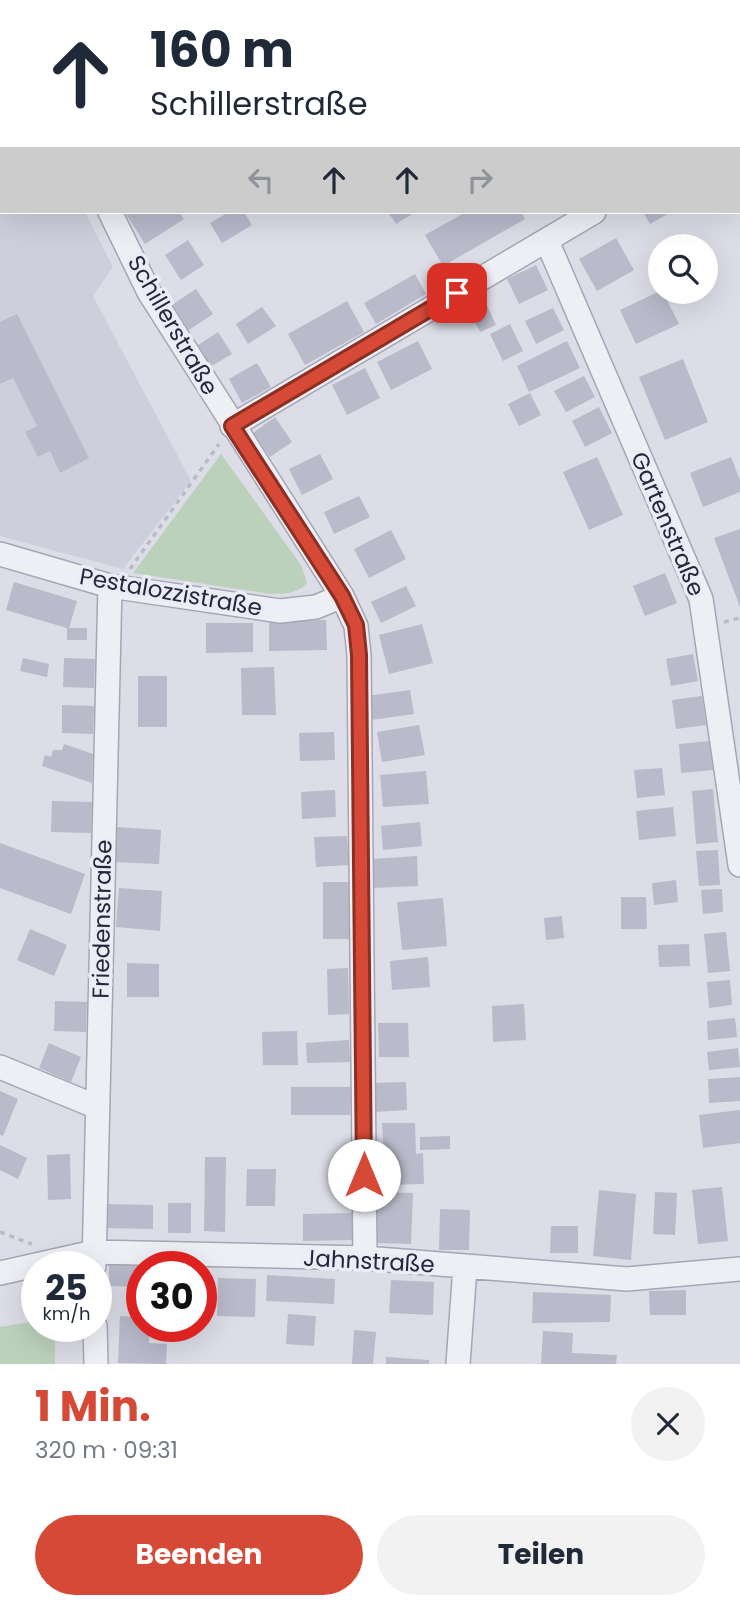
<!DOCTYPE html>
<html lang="de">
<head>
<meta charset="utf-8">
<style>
	:root { --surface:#fff; --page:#f2f2f3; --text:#1f2937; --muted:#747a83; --accent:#d64936 }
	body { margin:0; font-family:Poppins,sans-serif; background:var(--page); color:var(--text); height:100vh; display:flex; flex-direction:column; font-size:26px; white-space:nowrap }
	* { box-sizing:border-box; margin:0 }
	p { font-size:23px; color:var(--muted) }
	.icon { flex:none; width:38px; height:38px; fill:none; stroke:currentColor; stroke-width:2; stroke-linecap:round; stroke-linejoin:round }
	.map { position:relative; height:1364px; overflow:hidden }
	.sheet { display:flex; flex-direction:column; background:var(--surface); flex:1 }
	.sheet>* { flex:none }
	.guide { position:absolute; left:0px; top:0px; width:740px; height:214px; box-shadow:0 7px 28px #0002; background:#fff; color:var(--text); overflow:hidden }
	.fabs { position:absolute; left:648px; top:234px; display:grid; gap:14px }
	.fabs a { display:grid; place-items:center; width:70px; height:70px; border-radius:50%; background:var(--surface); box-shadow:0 7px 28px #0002; font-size:35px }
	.speed { position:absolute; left:21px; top:1251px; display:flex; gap:14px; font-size:35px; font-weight:700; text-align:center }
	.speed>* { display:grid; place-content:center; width:91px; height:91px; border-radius:50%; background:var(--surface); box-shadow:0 7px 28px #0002; line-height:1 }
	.speed small { font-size:18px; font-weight:400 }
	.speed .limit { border:10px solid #d22; background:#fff; color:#111 }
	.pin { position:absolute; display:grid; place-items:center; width:60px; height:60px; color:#fff; margin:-30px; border-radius:14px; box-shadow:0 4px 10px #0006 }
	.me { position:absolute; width:77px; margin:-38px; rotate:0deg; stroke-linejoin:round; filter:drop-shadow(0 0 5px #0008) }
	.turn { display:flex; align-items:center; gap:24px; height:147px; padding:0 35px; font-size:32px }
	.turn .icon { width:91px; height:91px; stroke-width:2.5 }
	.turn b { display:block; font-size:49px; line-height:60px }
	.lanes { display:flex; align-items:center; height:66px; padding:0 35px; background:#0003; justify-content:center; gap:35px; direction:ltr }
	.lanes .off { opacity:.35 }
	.round { display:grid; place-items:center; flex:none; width:74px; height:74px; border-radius:37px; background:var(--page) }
	.overview { display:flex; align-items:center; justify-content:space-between; height:119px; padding:0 35px }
	h1 { font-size:42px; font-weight:700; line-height:52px; color:var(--accent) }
	.cta { display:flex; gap:14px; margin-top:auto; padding:14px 35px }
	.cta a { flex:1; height:80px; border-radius:42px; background:var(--accent); color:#fff; font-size:28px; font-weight:700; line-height:80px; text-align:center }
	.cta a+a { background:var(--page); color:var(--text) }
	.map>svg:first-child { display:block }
</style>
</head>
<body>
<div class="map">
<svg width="740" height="1364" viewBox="0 0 740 1364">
	<rect width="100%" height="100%" fill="#dcdde7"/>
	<path fill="#cdcfdc" d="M0,59L2,212H85L113,267L93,296L191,481L123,569L0,536Z"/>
	<path fill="#bcd1bc" d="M221,454L301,565L307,583C297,594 284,594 270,594L133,573Z
		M37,1321V1326L55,1327V1364H0V1327Z"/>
	<path fill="#b9baca" d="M130,212H179L184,219L145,244L126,214Z
		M229,212H244L252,225L222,243L210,223Z
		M388,212H415L396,224Z
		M466,212H521L525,219L443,266L425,235Z
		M643,212H671L650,224Z
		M616,238L634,270L597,291L579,259Z
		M188,240L204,265L181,280L165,255Z
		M536,265L548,290L519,304L507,279Z
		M415,274L426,294L376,324L364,303Z
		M196,289L213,314L189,330L172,305Z
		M660,291L663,292L679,324L636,344L620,310Z
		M347,301L364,332L305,365L288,334Z
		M485,301L496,325L480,332L469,309Z
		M262,307L276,326L248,344L236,324Z
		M553,308L564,330L536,344L525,321Z
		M17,314L89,458L60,473L50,451L38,457L25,432L37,426L13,378L0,384V322Z
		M510,324L523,351L503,361L490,334Z
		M218,332L232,354L208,368L195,347Z
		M418,341L432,369L391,390L377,362Z
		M567,341L580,368L529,392L517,366Z
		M683,359L708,422L665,440L639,377Z
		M257,363L271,387L242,403L229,379Z
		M365,368L380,398L347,415L332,385Z
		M584,376L595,397L566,412L554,391Z
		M530,393L541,415L519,426L508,404Z
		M599,407L612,433L585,447L572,421Z
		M275,417L292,442L270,457L253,433Z
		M320,454L333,479L302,495L289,469Z
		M597,457L623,515L589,530L563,472Z
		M731,457L740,480V492L703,507L690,473Z
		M359,496L370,517L334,534L324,512Z
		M740,529V607L714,538Z
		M391,530L406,559L369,578L354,549Z
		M665,573L677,603L645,616L633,586Z
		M14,582L77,601L69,628H87V640H67V628L6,610Z
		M406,586L416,606L381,623L371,602Z
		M326,620L327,650L269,651V621Z
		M206,623H253V652L206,653Z
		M422,624L433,663L389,674L379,635Z
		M693,654L698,681L671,686L666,659Z
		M23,658L49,664L47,677L20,671Z
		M64,658L95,659L94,688L63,687Z
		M274,667L276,715H242L241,668Z
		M138,676H167V727H138Z
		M410,690L414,714L371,720L367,696Z
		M702,696L706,725L676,729L672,700Z
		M62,705L94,706L93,734L62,733Z
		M419,725L425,755L382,762L377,732Z
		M334,732L335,760L300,761L299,733Z
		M710,741L713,770L681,773L679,744Z
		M64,744L93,754L92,783L42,766L45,755L51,757L53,750H62Z
		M662,768L665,795L637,798L634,770Z
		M426,771L429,804L383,807L380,775Z
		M713,789L718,842L696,844L692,791Z
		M335,790L336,817L302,819L301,792Z
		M52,801L92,802L91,833L51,832Z
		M673,807L676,836L639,840L636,811Z
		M420,822L422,846L383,850L381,826Z
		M116,827L161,830L159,864L114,862Z
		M347,836L349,865L316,867L314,837Z
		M0,843L85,874L71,914L0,888Z
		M718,850L720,885L699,886L696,851Z
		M417,856L418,886L373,888L372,859Z
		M676,880L678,902L654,905L652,883Z
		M323,882H350V939H323Z
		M119,888L162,891L160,931L116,927Z
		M722,889L723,912L703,914L701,890Z
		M621,897H646L647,929H621Z
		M443,898L447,946L402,950L397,902Z
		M562,916L564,938L546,940L544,918Z
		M30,929L67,945L54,976L17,960Z
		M726,932L730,971L708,973L704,934Z
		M689,944L690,966L659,967L658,945Z
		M428,957L430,987L392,990L390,961Z
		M127,963L159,964V997H127Z
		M348,968L349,1014L328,1015L327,969Z
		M730,980L732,1005L709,1008L707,982Z
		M55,1001L87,1002L86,1032L54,1031Z
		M524,1004L526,1040L493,1042L492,1006Z
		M735,1018L737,1037L708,1040L707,1021Z
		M378,1023H408L409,1057H379Z
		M297,1031L298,1065H263L262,1032Z
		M349,1040L350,1062L307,1063L306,1043Z
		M49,1043L81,1057L71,1082L39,1068Z
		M738,1048L740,1067L709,1070L707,1052Z
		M740,1077V1101L709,1103L708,1079Z
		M406,1082L407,1110L374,1112L373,1083Z
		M291,1087H351L350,1115H291Z
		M0,1091L18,1099L3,1136L0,1135Z
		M740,1110V1143L703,1148L699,1115Z
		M382,1123H415L416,1154L423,1153L424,1184L386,1185Z
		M450,1136V1149L420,1150V1137Z
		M0,1145L27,1158L18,1179L0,1170Z
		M70,1154L71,1199L48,1200L47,1155Z
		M205,1157H226L225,1232L204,1231Z
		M247,1169H276L275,1206H246Z
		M722,1187L728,1241L698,1244L692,1190Z
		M599,1190L636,1194L631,1260L593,1256Z
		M377,1192L413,1193L411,1244L375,1243Z
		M655,1192L677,1193L675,1235L653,1234Z
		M168,1203H191V1233H168Z
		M103,1204L153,1205V1229L102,1228Z
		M440,1209L470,1210L469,1250H439Z
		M354,1213V1240L303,1241V1214Z
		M551,1226H578V1253H550Z
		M109,1264L142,1265V1287L109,1286Z
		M267,1275L335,1279L334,1304L266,1301Z
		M218,1278L256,1279L255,1317L217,1316Z
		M391,1280L434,1282L433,1315L389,1313Z
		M686,1290V1315H650L649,1291Z
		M533,1292L611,1295L610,1322L532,1323Z
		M288,1314L316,1316L314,1346L286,1344Z
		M120,1316L142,1317V1326H149V1343L167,1344L166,1364L118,1363Z
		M354,1330L376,1332L373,1364H352Z
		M543,1331L573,1333L572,1353L617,1355L616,1364H541Z
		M386,1357L429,1360V1364H386Z"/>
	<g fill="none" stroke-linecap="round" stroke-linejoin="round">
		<g stroke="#a5a6b4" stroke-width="26">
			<path id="minor" d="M366,0L367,2
				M297,2L299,0
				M0,11L2,14
				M738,123L740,122
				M110,212L149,292L342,596L356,626L359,655L365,1258
				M547,241L701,599L740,865
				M232,426L594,212
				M0,554L110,586L280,611L316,607L342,596
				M0,1067L97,1107
				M94,1266L110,586
				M0,1273L94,1252L365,1258L627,1279L740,1269
				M95,1326L96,1364
				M458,1364L465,1267"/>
		</g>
		<g stroke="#a5a6b4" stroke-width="32">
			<path id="tertiary" d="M666,0L668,2
				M738,72L740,73"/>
		</g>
		<path stroke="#babbc5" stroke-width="3.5" stroke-dasharray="5 5" stroke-linecap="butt" d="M130,569L219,444
			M724,622L740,618
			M0,1232L32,1244"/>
		<use href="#minor" stroke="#eeeff5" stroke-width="23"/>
		<use href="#tertiary" stroke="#eeeff5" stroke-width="28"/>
	</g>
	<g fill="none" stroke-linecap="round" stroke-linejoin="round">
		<g stroke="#8b2f23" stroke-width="18">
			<path id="route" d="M364,1175L359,655L356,625L342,596L232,426L457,293"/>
		</g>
		<use href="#route" stroke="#d64936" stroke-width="12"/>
	</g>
	<g text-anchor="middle" stroke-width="7" stroke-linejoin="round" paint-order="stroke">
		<g font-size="23" fill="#25273e" stroke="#ebecf5">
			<text transform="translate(173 325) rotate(60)" y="8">Schillerstraße</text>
			<text transform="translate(668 524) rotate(67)" y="8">Gartenstraße</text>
			<text transform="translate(171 592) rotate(10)" y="8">Pestalozzistraße</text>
			<text transform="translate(102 919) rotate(-89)" y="8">Friedenstraße</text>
			<text transform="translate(369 1261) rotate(3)" y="8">Jahnstraße</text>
		</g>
	</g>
</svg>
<div class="fabs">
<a><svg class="icon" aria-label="search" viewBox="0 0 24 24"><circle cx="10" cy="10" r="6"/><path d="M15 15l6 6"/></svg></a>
</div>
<div class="speed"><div>25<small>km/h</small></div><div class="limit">30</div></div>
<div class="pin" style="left:457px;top:293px;background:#d93025"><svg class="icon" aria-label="arrive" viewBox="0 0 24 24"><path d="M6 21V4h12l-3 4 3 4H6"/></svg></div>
<svg class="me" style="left:364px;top:1175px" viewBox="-20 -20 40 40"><circle r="19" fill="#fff"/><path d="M0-13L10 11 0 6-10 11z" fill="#d64936"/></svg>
<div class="guide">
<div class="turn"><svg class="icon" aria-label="ahead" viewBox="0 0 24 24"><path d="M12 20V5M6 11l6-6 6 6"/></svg><div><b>160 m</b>Schillerstraße</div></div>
<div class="lanes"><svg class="icon off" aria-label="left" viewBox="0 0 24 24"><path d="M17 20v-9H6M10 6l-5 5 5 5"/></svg><svg class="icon" aria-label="ahead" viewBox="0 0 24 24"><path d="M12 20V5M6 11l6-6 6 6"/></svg><svg class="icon" aria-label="ahead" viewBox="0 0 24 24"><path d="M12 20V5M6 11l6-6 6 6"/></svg><svg class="icon off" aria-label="right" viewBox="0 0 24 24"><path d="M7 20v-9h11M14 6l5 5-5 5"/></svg></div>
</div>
</div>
<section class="sheet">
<div class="overview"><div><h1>1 Min.</h1><p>320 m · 09:31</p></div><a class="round"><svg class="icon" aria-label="close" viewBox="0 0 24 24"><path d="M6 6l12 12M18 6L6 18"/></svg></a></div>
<div class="cta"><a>Beenden</a><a>Teilen</a></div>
</section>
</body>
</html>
